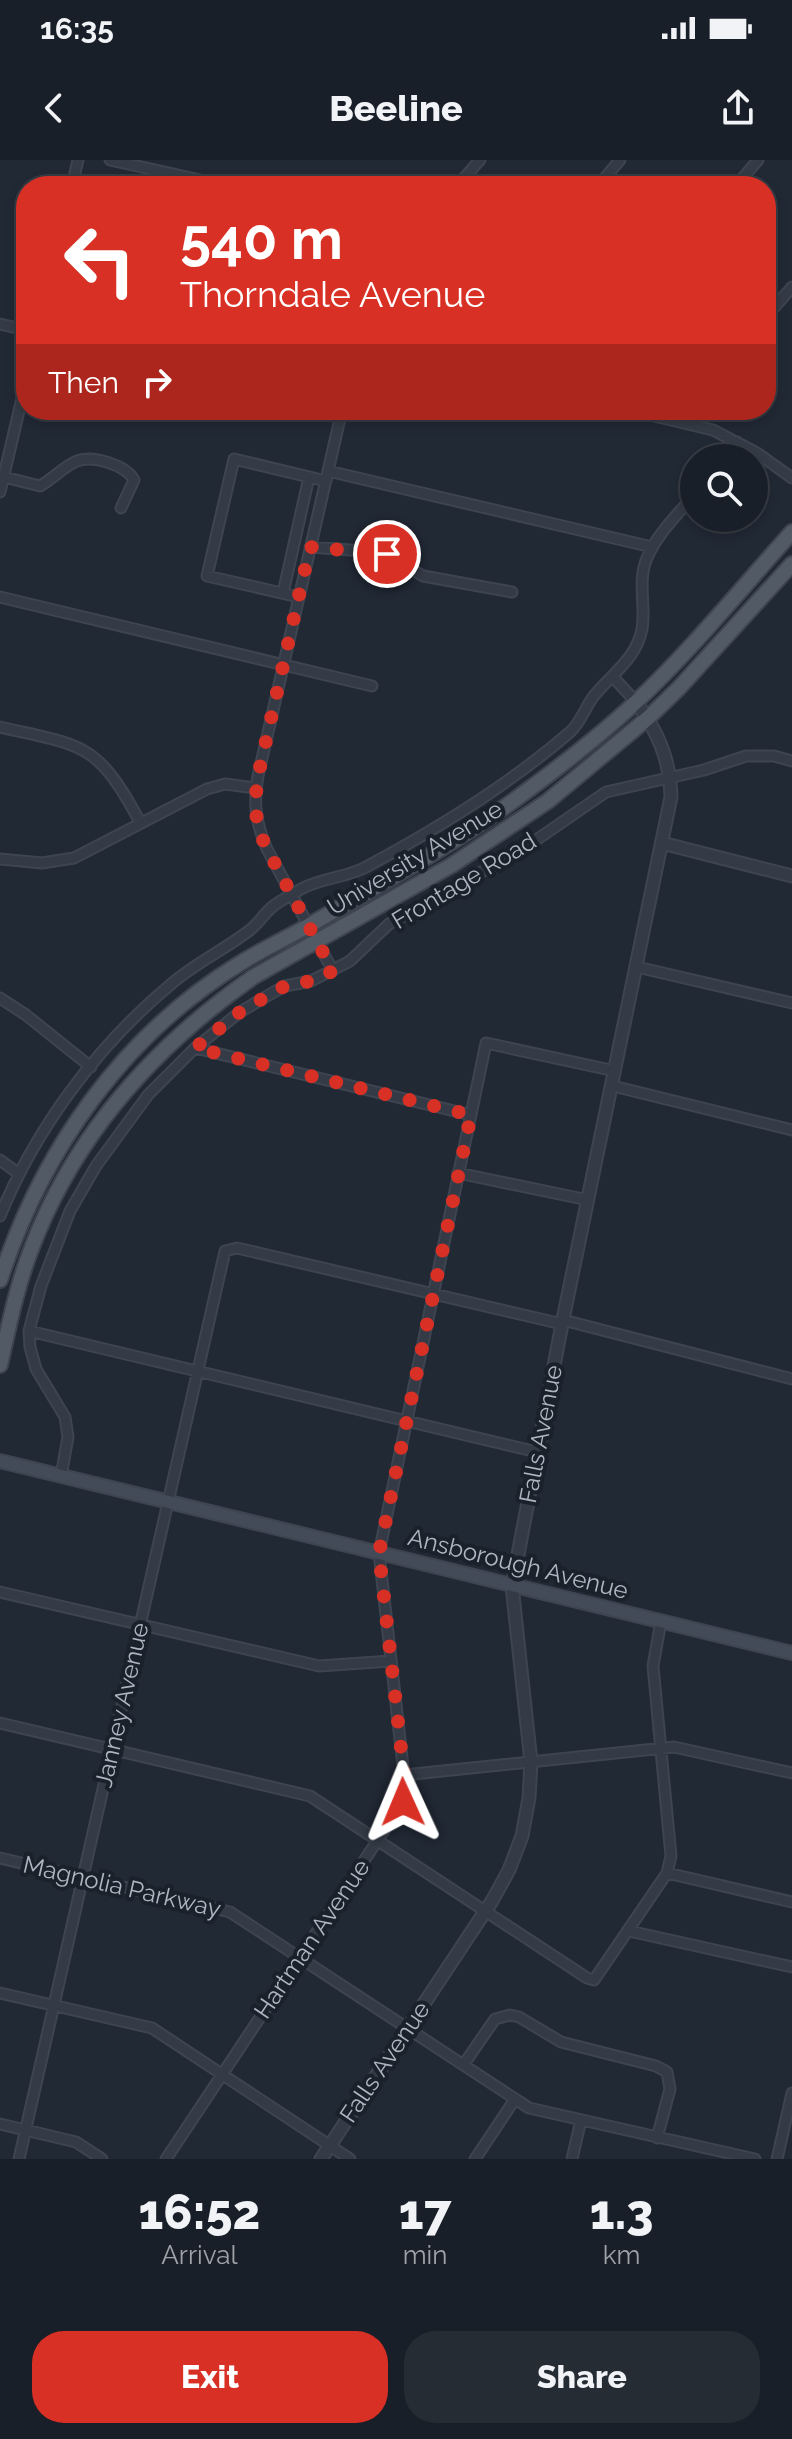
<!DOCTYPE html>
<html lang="en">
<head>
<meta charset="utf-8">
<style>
	:root { --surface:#191f28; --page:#262c34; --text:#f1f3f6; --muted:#9fa2a8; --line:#373d45; --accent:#d93025 }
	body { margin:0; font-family:Raleway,sans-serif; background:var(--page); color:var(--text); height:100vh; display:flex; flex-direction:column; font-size:30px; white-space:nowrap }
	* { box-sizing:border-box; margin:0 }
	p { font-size:26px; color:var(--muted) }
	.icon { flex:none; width:44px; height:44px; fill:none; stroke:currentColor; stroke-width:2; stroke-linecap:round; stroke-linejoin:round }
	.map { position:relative; height:1999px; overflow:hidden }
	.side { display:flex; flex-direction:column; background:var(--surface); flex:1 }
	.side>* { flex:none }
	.banner { position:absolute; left:16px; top:16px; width:760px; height:244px; border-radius:32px; box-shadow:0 4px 12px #0003,0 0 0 2px var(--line); background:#d93025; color:#fff; overflow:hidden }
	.controls { position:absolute; left:680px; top:284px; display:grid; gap:16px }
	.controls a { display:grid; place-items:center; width:88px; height:88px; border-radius:50%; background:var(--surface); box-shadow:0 4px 12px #0003,0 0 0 2px var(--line); font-size:40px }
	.pin { position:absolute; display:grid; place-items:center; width:68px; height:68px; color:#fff; margin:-34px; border:4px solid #fff; border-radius:50%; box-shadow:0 2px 8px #0007 }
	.me { position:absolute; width:88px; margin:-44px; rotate:359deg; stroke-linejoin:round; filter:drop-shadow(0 0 6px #0008) }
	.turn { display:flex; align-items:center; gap:28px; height:168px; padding:0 32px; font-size:36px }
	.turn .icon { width:104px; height:104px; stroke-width:2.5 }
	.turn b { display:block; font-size:56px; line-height:68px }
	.then { display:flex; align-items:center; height:76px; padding:0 32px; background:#0003; gap:16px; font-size:30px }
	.eta { display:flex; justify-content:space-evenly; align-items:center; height:136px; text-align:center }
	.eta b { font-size:48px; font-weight:800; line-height:56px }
	.primary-button { display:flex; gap:16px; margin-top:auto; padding:16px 32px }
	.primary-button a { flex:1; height:92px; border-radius:32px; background:var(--accent); color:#fff; font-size:32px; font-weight:800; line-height:92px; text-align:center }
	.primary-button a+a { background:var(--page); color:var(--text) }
	.status { display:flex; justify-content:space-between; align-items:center; height:56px; padding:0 40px; background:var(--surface); direction:ltr }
	.status svg { height:22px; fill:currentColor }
	header { display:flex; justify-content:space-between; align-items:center; height:104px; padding:0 32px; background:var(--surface); font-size:36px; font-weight:800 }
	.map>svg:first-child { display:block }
</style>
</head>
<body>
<div class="status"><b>16:35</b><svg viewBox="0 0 49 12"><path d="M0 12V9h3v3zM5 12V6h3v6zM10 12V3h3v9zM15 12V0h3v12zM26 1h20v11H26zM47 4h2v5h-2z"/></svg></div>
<header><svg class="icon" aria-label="back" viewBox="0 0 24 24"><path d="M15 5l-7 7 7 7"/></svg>Beeline<svg class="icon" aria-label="share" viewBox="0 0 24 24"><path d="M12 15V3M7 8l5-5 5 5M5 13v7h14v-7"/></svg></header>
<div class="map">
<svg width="792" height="1999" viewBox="0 0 792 1999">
	<rect width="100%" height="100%" fill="#212935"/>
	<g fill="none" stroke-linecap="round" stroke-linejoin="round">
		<g stroke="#3e4550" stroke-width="13">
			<path id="minor" d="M110,0L227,26
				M72,26L78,0
				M457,26L480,0
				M598,26L620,0
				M736,26L758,0
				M766,157L792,127
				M0,164L26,170
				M629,250L713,270L757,293L792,318
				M677,261L686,250
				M724,298L737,282
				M328,311L652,387
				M4,317L40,326C53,319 64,306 77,301C93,295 126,305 134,320L121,348
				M0,332L26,221
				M310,387L377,392L387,394L423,416L512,432
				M283,433L309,317
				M0,437L372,526
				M299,437L207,416L234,299L326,321
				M613,517L636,542
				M0,567C84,586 97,582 140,662
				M0,699L42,703L74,698L207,629L225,624L256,628
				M637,807L792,843
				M333,811L267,689C256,664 253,643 258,616L342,250
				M0,838L26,855L91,907
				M195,888L471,955
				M613,926L792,970
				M0,1000L19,1014
				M458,1013L588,1040
				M0,1056C36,968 97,886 170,825C195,803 224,790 250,770C258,764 263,755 271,748C279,741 291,735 301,729C321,718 344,718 364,708C435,670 509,625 570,572C581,562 585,548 593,537C611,514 636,500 642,469C646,445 637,421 647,398C657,374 678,354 694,335
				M563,1160L792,1219
				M29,1171L537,1292
				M61,1316L68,1277L65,1257L36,1209L30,1187L29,1171L41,1126L70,1051L96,1006L148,935L195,888L240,852L274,832L285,826L311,821L350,801L389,764L526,687L606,632L704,610L746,596H774L792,601
				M0,1432L319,1506L391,1501
				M0,1563L310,1636L587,1818L594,1820L667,1713L671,1696L653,1506L661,1461
				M404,1615L674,1587L792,1613
				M0,1698L230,1752L529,1948L755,1999
				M667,1713L792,1742
				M629,1771L792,1807
				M0,1833L152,1868L350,1999
				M464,1904L495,1859L510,1855L519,1857L561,1882L656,1906L667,1912L670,1929L657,1978
				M0,1964L76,1982L102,1999
				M19,1999L225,1091L237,1088L562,1164
				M166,1999L403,1642L404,1615L379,1393L486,883L615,911
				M475,1999L515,1939
				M572,1999L581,1960
				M777,1999L792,1933"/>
		</g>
		<g stroke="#3e4550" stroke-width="15">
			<path id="tertiary" d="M662,683L792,716
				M321,1999L492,1741L509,1710L522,1676L529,1638L531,1602L512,1426L562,1164L671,637C670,599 658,572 636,542"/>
		</g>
		<g stroke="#3e4550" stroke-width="16">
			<path id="secondary" d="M0,1301L792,1493"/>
		</g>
		<g stroke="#3e4550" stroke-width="18">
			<path id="primary" d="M0,1120C42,991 122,876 239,804C261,790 285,779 308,766C375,727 446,689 509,644C553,612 597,579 637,541C692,489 741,429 792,372
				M0,1205C9,1165 17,1125 32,1087C75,974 155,886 253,817L452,705L548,641L648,558L679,528L792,404"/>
		</g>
		<use href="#minor" stroke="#343b46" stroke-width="9"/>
		<use href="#tertiary" stroke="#343b46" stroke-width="11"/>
		<use href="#secondary" stroke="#434b59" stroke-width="12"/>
		<use href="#primary" stroke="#525a66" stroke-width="14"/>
	</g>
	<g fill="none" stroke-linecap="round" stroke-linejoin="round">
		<path stroke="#d93025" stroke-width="14" stroke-dasharray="0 25.2" d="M387,394L310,387L258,616L255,643L258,669L267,689L333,811L311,821L285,826L274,832L240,852L195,888L471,955L379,1393L404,1615L403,1642"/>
	</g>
	<g text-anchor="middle" stroke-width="8" stroke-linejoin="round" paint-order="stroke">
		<g font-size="24" fill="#afb6c3" stroke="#1a212a">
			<text transform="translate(415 698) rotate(-31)" y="8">University Avenue</text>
			<text transform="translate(464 721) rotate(-31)" y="8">Frontage Road</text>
			<text transform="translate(541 1274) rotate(-79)" y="8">Falls Avenue</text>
			<text transform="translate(518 1404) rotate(14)" y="8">Ansborough Avenue</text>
			<text transform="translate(122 1545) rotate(-77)" y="8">Janney Avenue</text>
			<text transform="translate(122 1727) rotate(13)" y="8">Magnolia Parkway</text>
			<text transform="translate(312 1779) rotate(-56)" y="8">Hartman Avenue</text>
			<text transform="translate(385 1902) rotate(-56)" y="8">Falls Avenue</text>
		</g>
	</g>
</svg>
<div class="controls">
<a><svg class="icon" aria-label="search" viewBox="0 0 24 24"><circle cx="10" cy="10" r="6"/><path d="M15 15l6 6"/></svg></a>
</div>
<div class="pin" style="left:387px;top:394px;background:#d93025"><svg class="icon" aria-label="arrive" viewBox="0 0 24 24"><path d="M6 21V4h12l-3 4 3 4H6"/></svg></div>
<svg class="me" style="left:403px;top:1642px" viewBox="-20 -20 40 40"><path d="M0-17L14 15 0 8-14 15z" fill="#d93025" stroke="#fff" stroke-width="4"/></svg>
<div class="banner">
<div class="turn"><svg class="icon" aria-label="left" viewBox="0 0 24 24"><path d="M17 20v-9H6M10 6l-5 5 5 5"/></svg><div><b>540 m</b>Thorndale Avenue</div></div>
<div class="then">Then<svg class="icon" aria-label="right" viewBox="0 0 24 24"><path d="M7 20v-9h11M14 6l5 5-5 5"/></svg></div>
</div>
</div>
<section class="side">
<div class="eta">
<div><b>16:52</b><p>Arrival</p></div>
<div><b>17</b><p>min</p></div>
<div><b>1.3</b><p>km</p></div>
</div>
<div class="primary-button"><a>Exit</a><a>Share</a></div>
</section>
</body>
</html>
